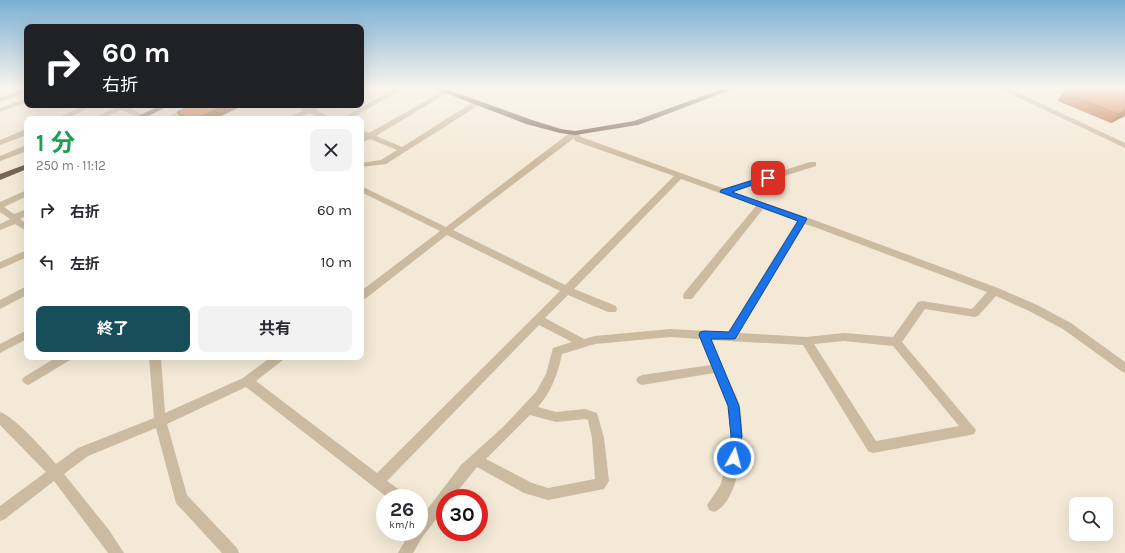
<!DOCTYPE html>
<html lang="ja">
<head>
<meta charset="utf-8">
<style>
	:root { --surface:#fff; --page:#f2f2f3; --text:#2b2b33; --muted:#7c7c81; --accent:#174e5a }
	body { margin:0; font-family:Karla,"Noto Sans JP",sans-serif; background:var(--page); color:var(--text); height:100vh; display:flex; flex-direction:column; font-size:15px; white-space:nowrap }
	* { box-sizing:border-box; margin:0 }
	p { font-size:13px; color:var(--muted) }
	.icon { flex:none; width:22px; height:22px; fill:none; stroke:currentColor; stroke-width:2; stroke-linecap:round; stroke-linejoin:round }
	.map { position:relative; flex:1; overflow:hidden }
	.panel { position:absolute; left:24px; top:116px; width:340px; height:244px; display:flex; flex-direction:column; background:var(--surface); border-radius:8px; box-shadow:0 4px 16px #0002 }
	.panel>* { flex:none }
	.banner { position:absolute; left:24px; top:24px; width:340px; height:84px; border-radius:8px; box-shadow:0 4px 16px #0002; background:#202124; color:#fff; overflow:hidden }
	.tools { position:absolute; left:1069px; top:497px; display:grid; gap:8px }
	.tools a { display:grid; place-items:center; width:44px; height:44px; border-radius:8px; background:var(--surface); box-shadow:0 4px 16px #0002; font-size:20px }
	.speed { position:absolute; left:376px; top:489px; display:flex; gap:8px; font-size:20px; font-weight:700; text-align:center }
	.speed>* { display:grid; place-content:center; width:52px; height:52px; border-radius:50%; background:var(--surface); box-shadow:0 4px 16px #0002; line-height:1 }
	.speed small { font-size:10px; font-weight:400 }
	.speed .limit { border:6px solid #d22; background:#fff; color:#111 }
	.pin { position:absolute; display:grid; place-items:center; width:34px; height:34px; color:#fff; margin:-17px; border-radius:8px; box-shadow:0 2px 6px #0006 }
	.me { position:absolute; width:44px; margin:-22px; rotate:7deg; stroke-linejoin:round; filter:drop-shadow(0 0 3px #0008) }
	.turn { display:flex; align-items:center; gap:14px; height:84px; padding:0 12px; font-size:18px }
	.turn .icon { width:52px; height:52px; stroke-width:2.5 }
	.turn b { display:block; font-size:28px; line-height:34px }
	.round { display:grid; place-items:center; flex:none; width:42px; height:42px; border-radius:8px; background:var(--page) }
	.head { display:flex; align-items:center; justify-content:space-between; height:68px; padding:0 12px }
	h1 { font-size:24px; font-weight:700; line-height:30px; color:#1e9e55 }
	.action { display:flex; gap:8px; margin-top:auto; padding:8px 12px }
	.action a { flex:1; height:46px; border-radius:8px; background:var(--accent); color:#fff; font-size:16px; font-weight:700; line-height:46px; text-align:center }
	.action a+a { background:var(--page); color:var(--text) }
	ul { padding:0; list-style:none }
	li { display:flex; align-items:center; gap:12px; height:52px; padding:0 12px }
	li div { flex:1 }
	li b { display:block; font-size:15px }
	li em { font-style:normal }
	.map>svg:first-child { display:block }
</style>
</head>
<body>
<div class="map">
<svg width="1125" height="553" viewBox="0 0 1125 553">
	<rect width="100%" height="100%" fill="#f3e9d6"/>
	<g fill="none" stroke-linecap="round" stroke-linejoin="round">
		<path fill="#ccbaa1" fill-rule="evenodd" d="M27,88V92L0,102V98Z
			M395,88H404L350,119H341Z
			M998,88H1008L1125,143V148Z
			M445,90L447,91V93L376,136L402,147L475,101H478L482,103L386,164L361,167V163L381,160L397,150L370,139L361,143V138L364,136L361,135V130L369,133Z
			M27,98V102L0,112V108Z
			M86,105H96L64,119H54Z
			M114,105H126L150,119H140L122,110L101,119H91L117,107Z
			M191,105H201L173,119H163Z
			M293,105H303L309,107L313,105H323L315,110L334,119H324L309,113L297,119H287L303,110Z
			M24,130H27V135L0,145V140Z
			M572,131H578L581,137L725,189L810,162H816V166L733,192L806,217L998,288L1037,305L1071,323L1125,362V373L1121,371L1063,329L1029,311L996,296L978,316L974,317L925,309L902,342L976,430L974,434L970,435L873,453L868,451L803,345L711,340C718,355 724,370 731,385C734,392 739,400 740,407C745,432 742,501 714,512L709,510L707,505L720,486L725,470L731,436L728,406L714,373L642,385L638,383L636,380L638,377L642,375L711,365L700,339L670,337L595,344L562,354C558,374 551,392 538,407L556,412L585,409L597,413L604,438L609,481L604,489L548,500L524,493L477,467L452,498H445V508L423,536L413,553H398L410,532H419V507L426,511L461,465L503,427L536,392L546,374L553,348L572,342L539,325L387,481L404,493L406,498H388L246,387L167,424L187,495L237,548L239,553H222L176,503L156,428L88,456L64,474L109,530L124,553H108L54,481L5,519L0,521V506L46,472L0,425V412C15,417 45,451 56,464L78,448L154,418L149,357H161L165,413L243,378L271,357H285L283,360L256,381L377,473L560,291L447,235L365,299L361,300V291L440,231L361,192V186L446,227ZM574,138L575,141L674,176L565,285L453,230ZM681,179L756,206L684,293L683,296L684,299H692L763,209L797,221L728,332L670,329L595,336L584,339L545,318L568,295L608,312H616L617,309L616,306L574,289ZM805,224L817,228L987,292L972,309L922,301L918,302L893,337L844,333L806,337L739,333ZM844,341L893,346L959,426L876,441L814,344ZM530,415L556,422L585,419L588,420L592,438L595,479L548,488L532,483L486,459Z
			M24,146H27V151L0,161V156Z
			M27,190V196L4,207L14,214L27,209V215L20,219L27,224V231L15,224L0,230V224L10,219L0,212V202Z
			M27,250V257L0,269V262Z
			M27,286V295L0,309V300Z
			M27,330V339L0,353V344Z
			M57,357H72L70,360L32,383L28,385L24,383L22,380L24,377Z"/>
		<path fill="#796554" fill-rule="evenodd" d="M432,88H443L532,120L561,129L575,131L634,121L725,88H736L638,125L575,135L560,133L526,124Z
			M161,105H171L142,119H132Z
			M27,164V169L0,180V174Z"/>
	</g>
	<path fill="#b55e2e" d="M1062,88H1125V116L1111,123L1058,101L1063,92L1066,91L1061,89Z
		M240,107L214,119H181L177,112Z"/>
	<path fill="#934c25" d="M225,105H240V107L214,119H194Z
		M1125,110V116L1111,123L1118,114Z"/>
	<path fill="#d26d35" stroke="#934c25" d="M1070,88H1125V110L1118,114L1063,92Z
		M193,105H225L194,119H191L177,112Z"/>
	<linearGradient id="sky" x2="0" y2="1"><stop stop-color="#79b0d3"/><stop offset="0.53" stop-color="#faf5ed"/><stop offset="1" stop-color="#faf5ed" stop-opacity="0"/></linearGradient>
	<rect width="1125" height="166" fill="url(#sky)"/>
	<path fill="#1a73e8" stroke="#114b97" d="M766,176H768L772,178L732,192L806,218L807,219L735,339H711L739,406L742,436L738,462L734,464L730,462L728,458L731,436L728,406L699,335L700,332L704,331L729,332L798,221L720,192L721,190Z"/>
</svg>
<div class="tools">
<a><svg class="icon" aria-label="search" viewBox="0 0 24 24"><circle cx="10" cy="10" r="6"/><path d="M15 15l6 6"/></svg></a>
</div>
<div class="speed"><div>26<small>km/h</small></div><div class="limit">30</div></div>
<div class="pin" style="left:768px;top:178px;background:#d93025"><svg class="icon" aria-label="arrive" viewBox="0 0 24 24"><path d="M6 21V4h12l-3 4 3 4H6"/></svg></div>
<svg class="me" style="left:734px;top:458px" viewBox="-20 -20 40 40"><circle r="17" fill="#1a73e8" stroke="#fff" stroke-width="3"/><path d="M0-11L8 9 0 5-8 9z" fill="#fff"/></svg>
<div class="banner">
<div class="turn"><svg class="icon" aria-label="right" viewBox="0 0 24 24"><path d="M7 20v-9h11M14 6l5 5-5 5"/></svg><div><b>60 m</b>右折</div></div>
</div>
<section class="panel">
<div class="head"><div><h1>1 分</h1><p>250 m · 11:12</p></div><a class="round"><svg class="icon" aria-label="close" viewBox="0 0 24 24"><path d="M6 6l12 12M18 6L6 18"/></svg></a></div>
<ul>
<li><svg class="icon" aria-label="right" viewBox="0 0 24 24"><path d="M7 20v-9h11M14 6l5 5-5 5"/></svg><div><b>右折</b></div><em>60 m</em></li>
<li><svg class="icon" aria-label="left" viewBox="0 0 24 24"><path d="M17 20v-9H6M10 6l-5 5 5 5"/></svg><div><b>左折</b></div><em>10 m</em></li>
</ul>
<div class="action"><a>終了</a><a>共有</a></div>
</section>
</div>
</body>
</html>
